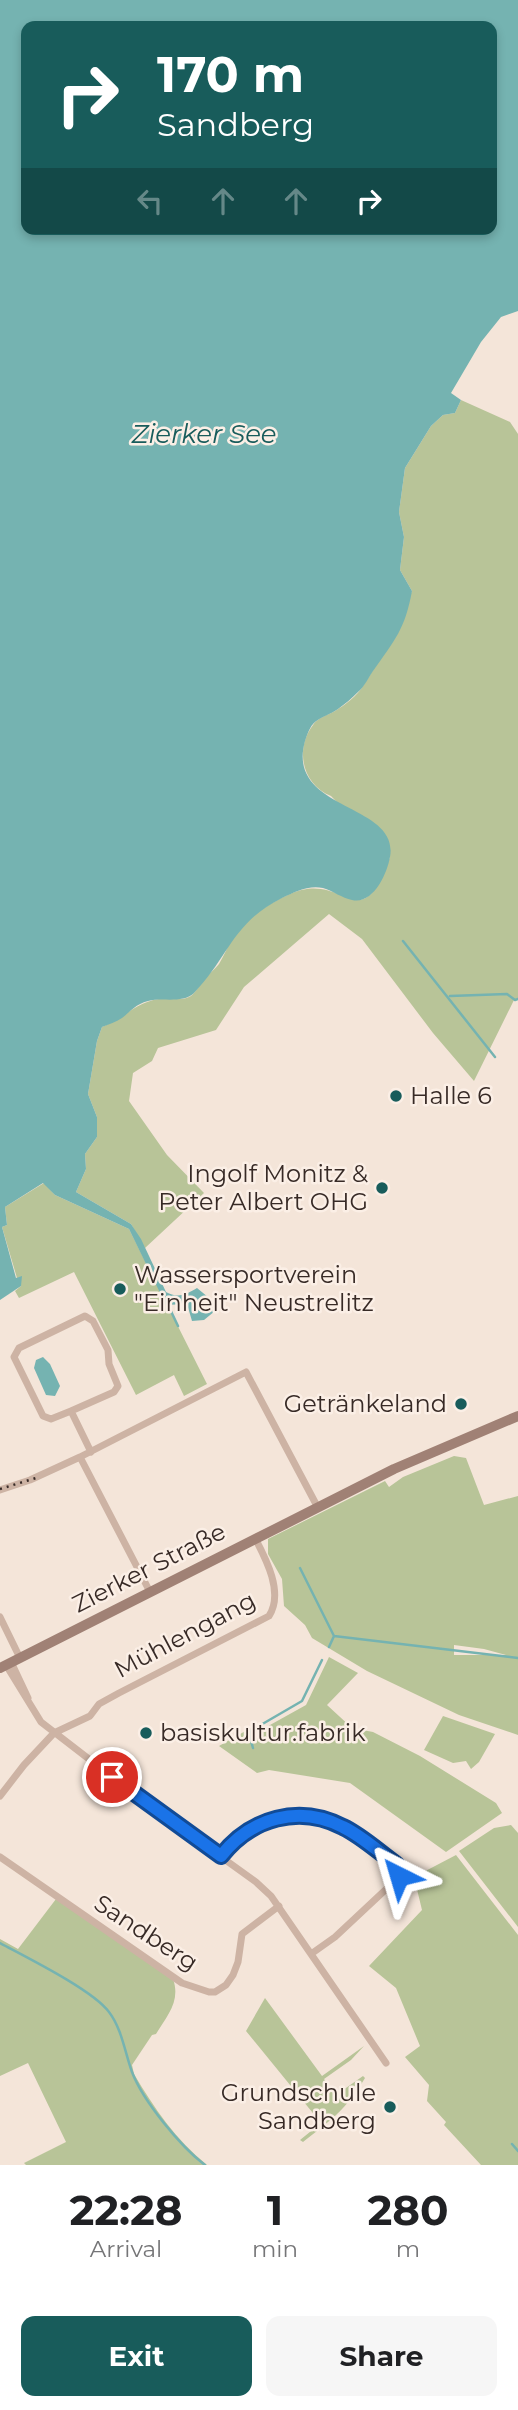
<!DOCTYPE html>
<html lang="en">
<head>
<meta charset="utf-8">
<style>
	:root { --surface:#fff; --page:#f6f6f6; --text:#202124; --muted:#757577; --accent:#185c5b }
	body { margin:0; font-family:Montserrat,sans-serif; background:var(--page); color:var(--text); height:100vh; display:flex; flex-direction:column; font-size:26px; white-space:nowrap }
	* { box-sizing:border-box; margin:0 }
	p { font-size:23px; color:var(--muted) }
	.icon { flex:none; width:38px; height:38px; fill:none; stroke:currentColor; stroke-width:2; stroke-linecap:round; stroke-linejoin:round }
	.map { position:relative; height:2165px; overflow:hidden }
	.panel { display:flex; flex-direction:column; background:var(--surface); flex:1 }
	.panel>* { flex:none }
	.banner { position:absolute; left:21px; top:21px; width:476px; height:214px; border-radius:14px; box-shadow:0 4px 10px #0003; background:#185c5b; color:#fff; overflow:hidden }
	.pin { position:absolute; display:grid; place-items:center; width:60px; height:60px; color:#fff; margin:-30px; border:4px solid #fff; border-radius:50%; box-shadow:0 2px 7px #0007 }
	.me { position:absolute; width:77px; margin:-38px; rotate:320deg; stroke-linejoin:round; filter:drop-shadow(0 0 5px #0008) }
	.turn { display:flex; align-items:center; gap:24px; height:147px; padding:0 21px; font-size:32px }
	.turn .icon { width:91px; height:91px; stroke-width:2.5 }
	.turn b { display:block; font-size:49px; line-height:60px }
	.lanes { display:flex; align-items:center; height:66px; padding:0 21px; background:#0003; justify-content:center; gap:35px; direction:ltr }
	.lanes .off { opacity:.35 }
	.eta { display:flex; justify-content:space-evenly; align-items:center; height:119px; text-align:center }
	.eta b { font-size:42px; font-weight:700; line-height:49px }
	.cta { display:flex; gap:14px; margin-top:auto; padding:14px 21px }
	.cta a { flex:1; height:80px; border-radius:14px; background:var(--accent); color:#fff; font-size:28px; font-weight:700; line-height:80px; text-align:center }
	.cta a+a { background:var(--page); color:var(--text) }
	.map>svg:first-child { display:block }
</style>
</head>
<body>
<div class="map">
<svg width="518" height="2165" viewBox="0 0 518 2165">
	<rect width="100%" height="100%" fill="#f4e5d9"/>
	<path fill="#b8c498" fill-rule="evenodd" d="M461,400L510,422L518,434V998L514,1000L474,1081L433,1033L362,939L329,914L244,987L216,1030L158,1048L152,1061L133,1073L129,1101L167,1155L204,1193L145,1248L131,1224L76,1192L86,1169L85,1154L97,1137V1117L88,1094L97,1041L102,1027C123,1018 137,1002 159,999C170,997 181,1002 191,996C196,992 200,984 204,979C209,974 215,969 219,964C224,956 227,947 232,940C246,918 267,904 290,894C346,869 359,943 390,857L331,796C303,785 294,750 313,725C317,718 328,715 335,711C345,705 357,696 363,686C383,657 397,622 412,591L400,570L404,537L399,512L405,468L431,426L443,415L455,413Z
		M44,1183L55,1195L129,1229L207,1384L184,1396L174,1375L136,1395L74,1272L19,1298L15,1291L21,1286V1277L17,1278L2,1227L7,1225L5,1207Z
		M454,1456L466,1458L484,1505L518,1496V1735L459,1715L367,1671L312,1638L305,1625L284,1606L282,1579L268,1554V1539L385,1481L389,1487L403,1477ZM454,1645L484,1649L506,1655H454Z
		M329,1657L358,1673L327,1705L352,1728L373,1732L420,1756L496,1803L502,1813L446,1852L350,1783L269,1770L257,1773L219,1746L256,1725L261,1730L306,1705Z
		M443,1716L495,1734L479,1762L471,1769L466,1761L453,1763L424,1750Z
		M511,1825L518,1833V1927L459,1851L494,1828Z
		M456,1855L518,1935V2165H481L444,2125L446,2122L427,2101L429,2085L405,2057L420,2046L396,1988L369,1966L422,1910L414,1877Z
		M56,1899L173,1979C181,2001 167,2016 156,2034L152,2035L132,2065L134,2074C154,2108 176,2140 207,2165H26L24,2163L66,2142L28,2063L0,2076V1939L18,1949Z
		M265,1998L322,2076L364,2046L351,2060L324,2079L336,2095L363,2076L365,2078C346,2110 331,2120 303,2142L300,2140L321,2123L246,2031Z"/>
	<path fill="#75b3b1" fill-rule="evenodd" d="M0,0H518V311L501,317L481,342L451,393L461,400L455,413L443,415L431,426L405,468L399,512L404,537L400,570L412,591C405,629 395,640 373,671C368,678 365,686 358,692C352,698 345,704 338,709C331,714 321,717 315,722C310,726 307,735 305,741C285,812 400,802 390,857C387,874 373,905 352,900C342,898 333,891 323,888C308,885 295,892 282,898C232,923 229,957 194,993C183,1004 162,997 148,1001C136,1004 131,1011 122,1018C116,1022 109,1024 102,1027L97,1041L88,1094L97,1117V1137L85,1154L86,1169L76,1192L131,1224L141,1239L166,1292C178,1299 187,1294 197,1288L214,1302L215,1311L204,1320L192,1321L187,1304L166,1305L129,1229L55,1195L43,1183L5,1207L7,1225L2,1227L16,1278L22,1276L21,1286L0,1300ZM26,26H492V229H26Z
		M43,1357L50,1364L60,1386L55,1396L46,1395L34,1368L36,1360Z"/>
	<g fill="none" stroke-linecap="round" stroke-linejoin="round">
		<path stroke="#75b3b1" stroke-width="2.5" d="M403,941L495,1057
			M450,996L507,994L515,1000L518,999
			M168,1305L178,1326
			M300,1568L334,1636L518,1658
			M329,1647L334,1636
			M253,1748L249,1734L252,1730L302,1701L322,1660
			M0,1943C26,1957 93,1990 109,2012C122,2029 125,2053 132,2072C143,2101 181,2147 205,2165
			M512,2144L518,2151"/>
		<path stroke="#cdb3a4" stroke-width="7" d="M71,1411L114,1392L118,1386L109,1364L108,1350L93,1321L85,1316L19,1348L14,1357L43,1416L51,1419L71,1411L91,1452
			M80,1457L150,1592
			M0,1490L30,1480L80,1457L246,1372L317,1506
			M0,1617L20,1658
			M11,1662L28,1698
			M6,1665L41,1722L142,1800L256,1882L271,1896L386,2063
			M0,1796L24,1765L54,1733L90,1716L99,1704L119,1693L269,1616C284,1593 266,1559 255,1538
			M221,1855C251,1818 299,1804 343,1827C362,1836 380,1853 397,1865L400,1873L397,1879L335,1937L311,1954
			M0,1857L182,1983L209,1992H215L226,1985L233,1975L238,1962L242,1934L279,1906"/>
		<path stroke="#a08175" stroke-width="10" d="M0,1668L394,1469L518,1416"/>
		<path stroke="#372a26" stroke-width="2.5" stroke-dasharray="2 5" stroke-linecap="butt" d="M0,1489L36,1478"/>
	</g>
	<g fill="none" stroke-linecap="round" stroke-linejoin="round">
		<g stroke="#114b97" stroke-width="18">
			<path id="route" d="M112,1777L221,1856C251,1818 299,1804 343,1827C362,1836 380,1853 397,1865L399,1876"/>
		</g>
		<use href="#route" stroke="#1a73e8" stroke-width="12"/>
	</g>
	<g fill="#185c5b" stroke="#fbefe6" stroke-width="2.5">
		<circle cx="396" cy="1096" r="7"/>
		<circle cx="382" cy="1188" r="7"/>
		<circle cx="120" cy="1289" r="7"/>
		<circle cx="461" cy="1404" r="7"/>
		<circle cx="146" cy="1733" r="7"/>
		<circle cx="390" cy="2107" r="7"/>
	</g>
	<g text-anchor="middle" stroke-width="5" stroke-linejoin="round" paint-order="stroke">
		<g font-size="24" fill="#372a26" stroke="#fbefe6" text-anchor="start">
			<text x="410" y="1104">Halle 6</text>
			<text x="368" y="1182" text-anchor="end">Ingolf Monitz &amp;<tspan x="368" dy="28">Peter Albert OHG</tspan></text>
			<text x="134" y="1283">Wassersportverein<tspan x="134" dy="28">"Einheit" Neustrelitz</tspan></text>
			<text x="447" y="1412" text-anchor="end">Getränkeland</text>
			<text x="160" y="1741">basiskultur.fabrik</text>
			<text x="376" y="2101" text-anchor="end">Grundschule<tspan x="376" dy="28">Sandberg</tspan></text>
		</g>
		<g font-size="24" fill="#372a26" stroke="#fbefe6">
			<text transform="translate(149 1568) rotate(-27)" y="8">Zierker Straße</text>
			<text transform="translate(185 1635) rotate(-28)" y="8">Mühlengang</text>
			<text transform="translate(146 1933) rotate(33)" y="8">Sandberg</text>
		</g>
		<g font-size="26" font-style="italic" fill="#185c5b" stroke="#fbefe6">
			<text x="204" y="443">Zierker See</text>
		</g>
	</g>
</svg>
<div class="pin" style="left:112px;top:1777px;background:#d93025"><svg class="icon" aria-label="arrive" viewBox="0 0 24 24"><path d="M6 21V4h12l-3 4 3 4H6"/></svg></div>
<svg class="me" style="left:399px;top:1876px" viewBox="-20 -20 40 40"><path d="M0-17L14 15 0 8-14 15z" fill="#1a73e8" stroke="#fff" stroke-width="4"/></svg>
<div class="banner">
<div class="turn"><svg class="icon" aria-label="right" viewBox="0 0 24 24"><path d="M7 20v-9h11M14 6l5 5-5 5"/></svg><div><b>170 m</b>Sandberg</div></div>
<div class="lanes"><svg class="icon off" aria-label="left" viewBox="0 0 24 24"><path d="M17 20v-9H6M10 6l-5 5 5 5"/></svg><svg class="icon off" aria-label="ahead" viewBox="0 0 24 24"><path d="M12 20V5M6 11l6-6 6 6"/></svg><svg class="icon off" aria-label="ahead" viewBox="0 0 24 24"><path d="M12 20V5M6 11l6-6 6 6"/></svg><svg class="icon" aria-label="right" viewBox="0 0 24 24"><path d="M7 20v-9h11M14 6l5 5-5 5"/></svg></div>
</div>
</div>
<section class="panel">
<div class="eta">
<div><b>22:28</b><p>Arrival</p></div>
<div><b>1</b><p>min</p></div>
<div><b>280</b><p>m</p></div>
</div>
<div class="cta"><a>Exit</a><a>Share</a></div>
</section>
</body>
</html>
